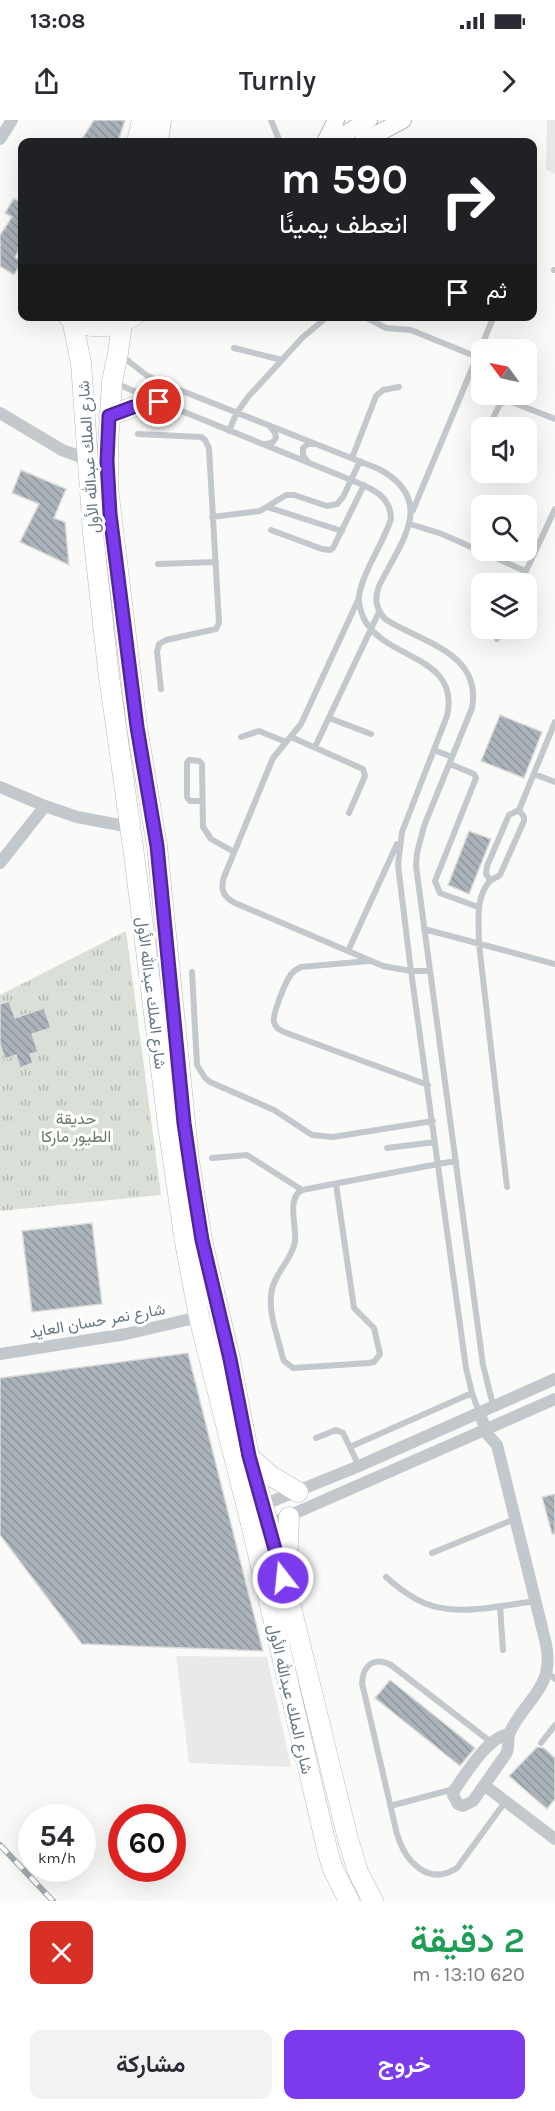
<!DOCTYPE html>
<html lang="ar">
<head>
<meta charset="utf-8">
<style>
	:root { --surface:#fff; --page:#f2f2f3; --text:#2b2b33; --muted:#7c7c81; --accent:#7c3aed }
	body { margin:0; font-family:Karla,Vazirmatn,sans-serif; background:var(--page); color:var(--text); direction:rtl; height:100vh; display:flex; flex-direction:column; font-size:22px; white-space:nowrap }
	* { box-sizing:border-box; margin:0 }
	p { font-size:20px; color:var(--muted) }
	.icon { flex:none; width:33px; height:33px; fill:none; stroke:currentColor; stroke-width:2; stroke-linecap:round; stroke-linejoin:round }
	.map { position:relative; height:1781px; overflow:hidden; direction:ltr }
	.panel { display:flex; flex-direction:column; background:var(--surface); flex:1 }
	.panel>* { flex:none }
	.top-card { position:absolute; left:18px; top:18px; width:519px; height:183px; border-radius:12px; box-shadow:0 6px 24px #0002; direction:rtl; background:#202124; color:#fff; overflow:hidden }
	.needle { width:39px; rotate:303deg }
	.fabs { position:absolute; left:471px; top:219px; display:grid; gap:12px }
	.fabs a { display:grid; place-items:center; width:66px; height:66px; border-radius:12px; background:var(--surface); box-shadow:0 6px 24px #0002; font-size:30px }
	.speed { position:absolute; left:18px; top:1684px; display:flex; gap:12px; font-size:30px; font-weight:700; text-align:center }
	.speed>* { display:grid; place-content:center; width:78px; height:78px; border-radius:50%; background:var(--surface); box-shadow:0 6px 24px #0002; line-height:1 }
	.speed small { font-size:15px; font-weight:400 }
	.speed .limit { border:9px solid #d22; background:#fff; color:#111 }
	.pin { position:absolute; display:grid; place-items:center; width:51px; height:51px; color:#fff; margin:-26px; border:3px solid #fff; border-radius:50%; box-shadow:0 2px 6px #0007 }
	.me { position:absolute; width:66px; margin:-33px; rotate:344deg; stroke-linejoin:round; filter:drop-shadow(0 0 4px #0008) }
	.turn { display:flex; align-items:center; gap:21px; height:126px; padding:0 30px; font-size:27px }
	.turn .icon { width:78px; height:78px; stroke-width:2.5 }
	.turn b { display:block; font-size:42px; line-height:51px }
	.then { display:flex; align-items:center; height:57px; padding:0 30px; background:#0003; gap:12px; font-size:22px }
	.round { display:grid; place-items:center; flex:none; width:63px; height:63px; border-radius:12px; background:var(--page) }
	.headline { display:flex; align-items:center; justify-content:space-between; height:102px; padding:0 30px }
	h1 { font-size:36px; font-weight:600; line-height:45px; color:#1e9e55 }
	.cta { display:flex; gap:12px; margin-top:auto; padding:12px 30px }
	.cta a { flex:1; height:69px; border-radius:12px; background:var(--accent); color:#fff; font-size:24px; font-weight:600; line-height:69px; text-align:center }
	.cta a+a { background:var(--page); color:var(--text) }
	.status { display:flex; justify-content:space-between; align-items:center; height:42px; padding:0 30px; background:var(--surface); direction:ltr }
	.status svg { height:16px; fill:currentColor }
	header { display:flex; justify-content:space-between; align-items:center; height:78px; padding:0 30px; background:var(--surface); font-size:27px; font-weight:600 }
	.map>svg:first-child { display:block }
</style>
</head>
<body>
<div class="status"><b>13:08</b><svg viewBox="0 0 49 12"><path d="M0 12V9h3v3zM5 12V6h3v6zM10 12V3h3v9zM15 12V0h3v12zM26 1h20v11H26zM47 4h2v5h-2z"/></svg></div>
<header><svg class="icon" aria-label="forward" viewBox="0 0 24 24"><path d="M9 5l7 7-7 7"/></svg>Turnly<svg class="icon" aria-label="share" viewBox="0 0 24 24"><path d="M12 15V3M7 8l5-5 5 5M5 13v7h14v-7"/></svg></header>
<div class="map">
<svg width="555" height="1781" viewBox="0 0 555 1781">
	<defs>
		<pattern id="park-tufts" width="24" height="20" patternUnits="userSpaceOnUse" patternTransform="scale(1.5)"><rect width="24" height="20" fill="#dadfd7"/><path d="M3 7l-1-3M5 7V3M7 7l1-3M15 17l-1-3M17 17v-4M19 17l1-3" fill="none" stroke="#b4b9b4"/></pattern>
		<pattern id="building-back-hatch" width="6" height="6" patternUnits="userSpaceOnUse" patternTransform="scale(1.5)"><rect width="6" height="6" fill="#aab3b9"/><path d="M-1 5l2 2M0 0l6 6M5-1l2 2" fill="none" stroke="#8e969c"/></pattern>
	</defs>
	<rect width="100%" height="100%" fill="#fafaf8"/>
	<path fill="#e8e9e9" d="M547,0H555V54L546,50Z
		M176,1536L267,1537L291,1647L189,1643Z"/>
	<path fill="url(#park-tufts)" d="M126,811L161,1075L0,1091V875Z"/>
	<path fill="url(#building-back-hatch)" stroke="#dcdcda" stroke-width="1.5" d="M94,0H125L118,22H80Z
		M14,78L21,83L22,81V125L15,137L22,142L14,155L0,146V115L12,97L5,93Z
		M21,350L66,369L54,398L65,402L69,445L20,422L39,384L12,373Z
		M500,595L542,612L524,658L481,641Z
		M469,711L491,719L469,774L448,765Z
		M9,881L15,898L44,888L51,908L32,914L38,932L30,934L33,943L20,948L16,935L5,939L0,924V884Z
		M92,1103L102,1184L32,1192L22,1111Z
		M188,1233L263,1531L82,1524L0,1415V1258Z
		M555,1374V1414H552L542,1377Z
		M390,1560L475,1628L460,1646L375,1578Z
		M537,1627L544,1628L555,1638V1679L547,1689L509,1656Z"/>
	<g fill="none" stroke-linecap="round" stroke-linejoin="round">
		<g stroke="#b3babf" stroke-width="18">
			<path id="secondary" d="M325,22L336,0
				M330,22L369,0
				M362,22L403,0"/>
		</g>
		<g stroke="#b5babe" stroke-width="21">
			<path id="primary" d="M137,22L142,0
				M158,22L161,0
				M68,196C89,212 113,208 134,196
				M72,199L81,243L93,413L108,549L133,727L169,1012L185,1122L199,1197L253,1412L328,1733L333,1749L349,1781
				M122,203L118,233L112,262L108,325V368L137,607L157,726L189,1041L202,1120L230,1239L249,1336L288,1475L348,1719L358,1752L373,1781
				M109,296L133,287L159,282
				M249,1337L271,1356L298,1372
				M287,1448L289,1397"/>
		</g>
		<path stroke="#c3c8cc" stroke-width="6" d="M271,0L280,22
			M554,150H555
			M363,196L386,208L411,210L477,237
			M234,228L282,240
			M122,236L146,255L162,263L379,349C438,381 400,423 379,466C374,480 376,488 385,499C422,523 482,532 472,588L424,706L417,733L416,746L483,1245L493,1285
			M115,263L150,278
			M162,283L351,360C370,368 391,375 391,399C383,424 363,451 359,476C358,484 361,492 364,499C386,541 461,535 447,596L402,712L398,745L411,851L466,1248L472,1273L479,1292
			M171,287L178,270
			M492,300L500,284L509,281L555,299
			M229,311L236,294L248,277L302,218L328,196
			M138,314L201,317L205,320L209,328L219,503L216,509L166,520L159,524L157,532L161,569
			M265,324L272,323L276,318L275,313L271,308
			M352,338L376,276L383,270L399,267
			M307,341L303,335V328L308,324H314
			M267,387L342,411
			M413,390L494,196
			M212,397L260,391L286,375H294L327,386L337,384L343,377L360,341
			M410,404L442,414L525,451
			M271,410L322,429L330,430L333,428L364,365
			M158,444L216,442
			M520,464L555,389
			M359,478L301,604L273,638L224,757C220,769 223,777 235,783L383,846L411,851H429
			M497,519L501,508
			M329,598L371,614
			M241,617L259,611L286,622
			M291,617L363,649L365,656L349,693
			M315,627L379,492
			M434,630L452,637
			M450,644L474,654L476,658L435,761L440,773L478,787
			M534,654L555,662
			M201,681H190L187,677V643L189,640L199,641L202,644L203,707L211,719L234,732
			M519,690L555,602
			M490,760L486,754L487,746L509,695L519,690
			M424,809L555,844
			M348,831L397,724
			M369,841L301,847C297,849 292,852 290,856C285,863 272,895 274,902C275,907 279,910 284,912L428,965
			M192,852L197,945L205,958L210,962L274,990L312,1015L333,1017L433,1001
			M387,1028L435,1022
			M212,1038L247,1035L302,1070
			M336,1064L354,1188L374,1208L380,1234L374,1242L369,1243L293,1248L284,1241L282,1235C278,1217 269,1195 271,1176C272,1155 291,1142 295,1122C297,1107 286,1078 302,1070L438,1044L456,1041
			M507,1067L479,824C479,803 475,779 489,762C491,759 496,758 500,755L524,701V697L519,690
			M316,1318L336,1310L343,1313L359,1346
			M350,1327L472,1273
			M432,1433L515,1399
			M386,1457C395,1465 405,1473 416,1479C450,1499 498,1486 535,1481
			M500,1486L503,1530
			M547,1552L555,1559
			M491,1622L391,1545C374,1536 363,1545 362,1563L397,1714C405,1741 428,1767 457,1748L505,1682
			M541,1623L555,1605
			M390,1686L454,1669"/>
		<path stroke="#c3c8cc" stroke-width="12" d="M0,19L12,0
			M0,293L62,330L87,339
			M0,667L45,686L77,697L130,707
			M0,743L45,686
			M0,1234L126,1214L199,1197
			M479,1292L488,1315L497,1325L546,1524C555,1568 526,1578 510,1612C507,1618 510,1626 506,1634L473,1681L463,1686L458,1684L453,1675L455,1669C467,1652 488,1617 509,1614
			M263,1385L359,1346L555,1259
			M268,1405L555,1279
			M484,1665L555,1719"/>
		<use href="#secondary" stroke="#fff" stroke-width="16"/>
		<use href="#primary" stroke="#fff" stroke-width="20"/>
		<g stroke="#a2aab0" stroke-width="6">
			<path id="rail" d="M0,1725L53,1781"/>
		</g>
		<use href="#rail" stroke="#fff" stroke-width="4" stroke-dasharray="11" stroke-linecap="butt"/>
	</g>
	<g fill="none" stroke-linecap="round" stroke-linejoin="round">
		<g stroke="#51269a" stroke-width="15">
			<path id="route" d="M159,282L133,287L109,296L107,341L110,394L137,607L157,726L184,1003L192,1058L202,1120L230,1239L249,1336L283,1458"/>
		</g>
		<use href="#route" stroke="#7c3aed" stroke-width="10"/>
	</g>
	<g text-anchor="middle" stroke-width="6" stroke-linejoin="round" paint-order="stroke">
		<g font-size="16" fill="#657683" stroke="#fff">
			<text transform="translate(88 337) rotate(-94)" y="6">شارع الملك عبدالله الأول</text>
			<text transform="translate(152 873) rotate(83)" y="6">شارع الملك عبدالله الأول</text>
			<text transform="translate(97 1200) rotate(-10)" y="6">شارع نمر حسان العايد</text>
			<text transform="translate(291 1579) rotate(77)" y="6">شارع الملك عبدالله الأول</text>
		</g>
		<g font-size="16" fill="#687a64" stroke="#fff">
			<text x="76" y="1004">حديقة<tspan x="76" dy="18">الطيور ماركا</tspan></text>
		</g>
	</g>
</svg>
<div class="fabs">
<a><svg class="needle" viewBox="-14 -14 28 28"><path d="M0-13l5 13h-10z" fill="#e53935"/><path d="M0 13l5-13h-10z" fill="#7c7c81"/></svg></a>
<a><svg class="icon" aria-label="sound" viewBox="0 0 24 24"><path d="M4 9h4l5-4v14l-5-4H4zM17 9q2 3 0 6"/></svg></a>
<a><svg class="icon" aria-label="search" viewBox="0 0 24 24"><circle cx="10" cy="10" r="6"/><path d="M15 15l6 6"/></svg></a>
<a><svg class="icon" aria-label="layers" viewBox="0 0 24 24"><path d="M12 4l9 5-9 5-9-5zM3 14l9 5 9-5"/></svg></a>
</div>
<div class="speed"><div>54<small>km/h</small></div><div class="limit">60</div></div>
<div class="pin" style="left:159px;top:282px;background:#d93025"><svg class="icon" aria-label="arrive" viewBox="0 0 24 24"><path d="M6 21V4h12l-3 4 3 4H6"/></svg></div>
<svg class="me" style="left:283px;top:1458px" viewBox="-20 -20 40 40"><circle r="17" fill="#7c3aed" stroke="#fff" stroke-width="3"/><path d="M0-11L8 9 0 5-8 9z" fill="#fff"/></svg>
<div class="top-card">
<div class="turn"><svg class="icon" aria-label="right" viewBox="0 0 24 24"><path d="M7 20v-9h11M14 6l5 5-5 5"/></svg><div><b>590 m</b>انعطف يمينًا</div></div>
<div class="then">ثم<svg class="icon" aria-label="arrive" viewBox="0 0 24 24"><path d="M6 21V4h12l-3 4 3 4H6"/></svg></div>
</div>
</div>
<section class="panel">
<div class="headline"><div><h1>2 دقيقة</h1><p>620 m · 13:10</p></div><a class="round" style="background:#d93025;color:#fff"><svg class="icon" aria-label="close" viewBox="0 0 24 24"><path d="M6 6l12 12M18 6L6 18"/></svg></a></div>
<div class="cta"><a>خروج</a><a>مشاركة</a></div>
</section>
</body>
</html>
